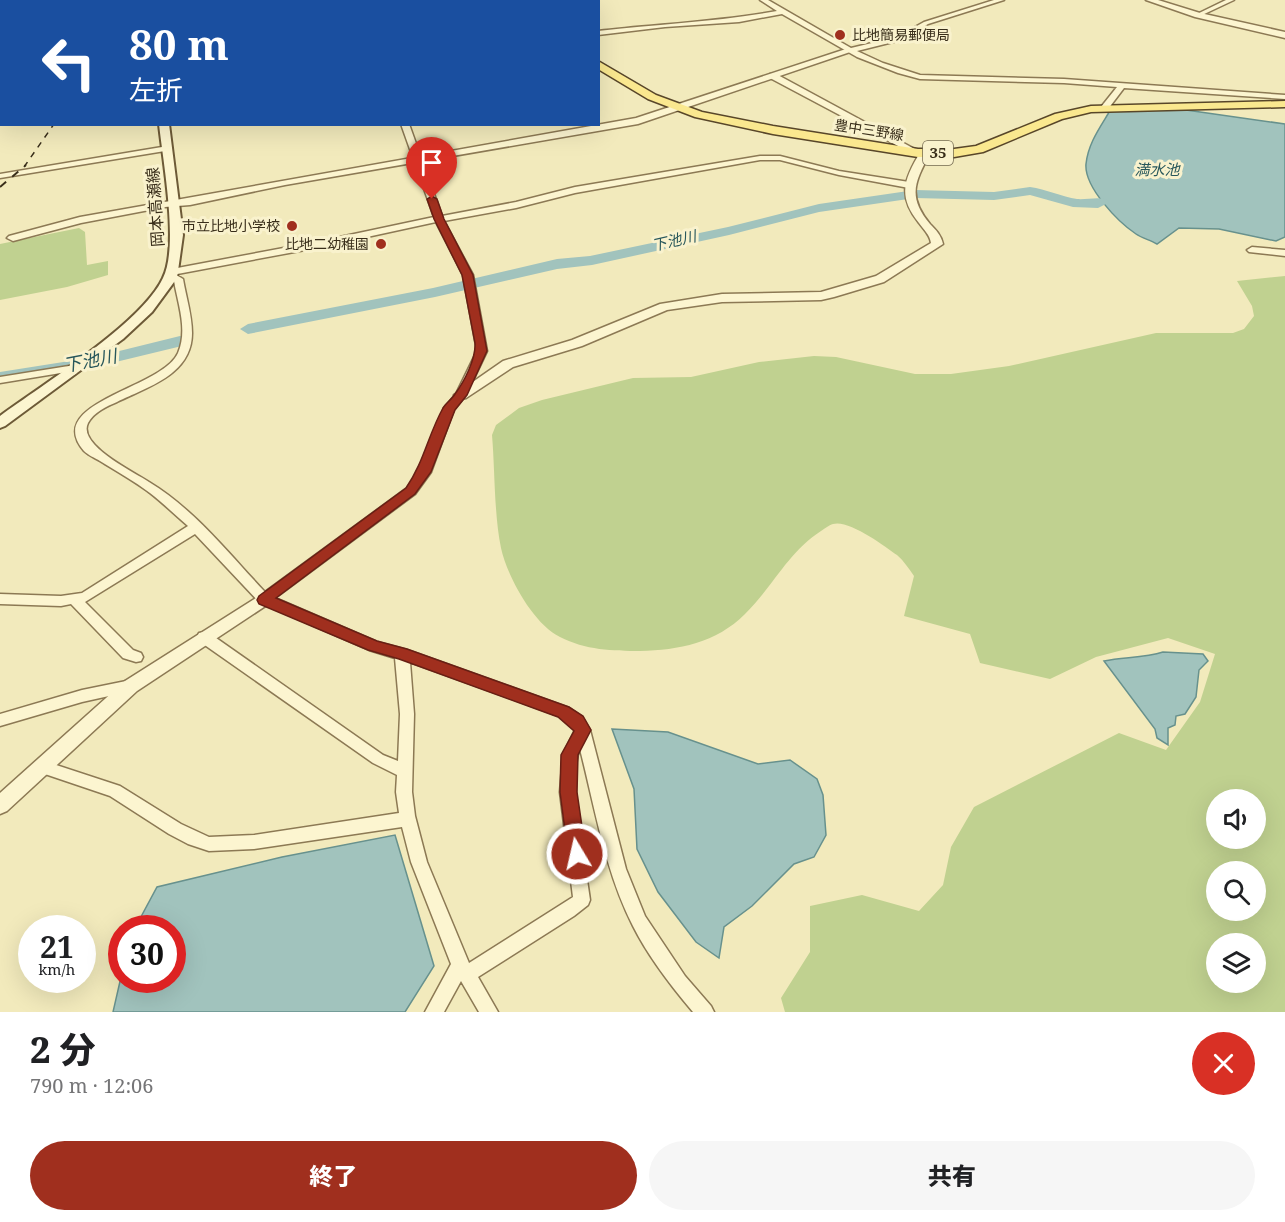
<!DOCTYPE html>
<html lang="ja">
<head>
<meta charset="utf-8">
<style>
	:root { --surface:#fff; --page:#f6f6f6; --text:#202124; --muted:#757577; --accent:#a02f1e }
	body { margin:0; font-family:"Noto Serif","Noto Sans JP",serif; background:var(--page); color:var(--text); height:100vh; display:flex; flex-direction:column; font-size:22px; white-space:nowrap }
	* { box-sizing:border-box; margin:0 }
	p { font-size:20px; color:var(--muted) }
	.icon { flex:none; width:33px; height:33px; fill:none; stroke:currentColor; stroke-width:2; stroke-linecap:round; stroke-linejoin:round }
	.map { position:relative; height:1012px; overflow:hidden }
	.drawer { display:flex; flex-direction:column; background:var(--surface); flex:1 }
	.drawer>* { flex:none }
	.hud { position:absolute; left:0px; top:0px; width:600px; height:126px; box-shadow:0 6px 24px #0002; background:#1a4fa0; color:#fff; overflow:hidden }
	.controls { position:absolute; left:1206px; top:789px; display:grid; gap:12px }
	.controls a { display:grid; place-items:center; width:60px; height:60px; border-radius:50%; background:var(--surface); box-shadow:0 6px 24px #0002; font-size:30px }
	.speed { position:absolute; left:18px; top:915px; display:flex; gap:12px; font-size:30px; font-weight:700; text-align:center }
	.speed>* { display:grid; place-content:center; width:78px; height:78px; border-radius:50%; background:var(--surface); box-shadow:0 6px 24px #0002; line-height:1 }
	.speed small { font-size:15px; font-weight:400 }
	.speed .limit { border:9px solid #d22; background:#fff; color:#111 }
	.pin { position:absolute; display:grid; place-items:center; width:51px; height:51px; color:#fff; margin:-62px -26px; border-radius:50% 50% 50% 0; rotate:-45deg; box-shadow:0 0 6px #0007 }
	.pin .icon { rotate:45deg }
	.me { position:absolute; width:66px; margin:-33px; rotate:351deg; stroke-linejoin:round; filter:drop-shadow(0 0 4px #0008) }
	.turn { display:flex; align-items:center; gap:21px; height:126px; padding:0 30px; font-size:27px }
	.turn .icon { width:78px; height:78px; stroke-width:2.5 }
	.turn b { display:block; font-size:42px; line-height:51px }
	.round { display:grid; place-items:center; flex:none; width:63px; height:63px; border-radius:32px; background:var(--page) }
	.headline { display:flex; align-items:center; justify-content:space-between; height:102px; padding:0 30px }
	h1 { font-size:36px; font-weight:800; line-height:45px }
	.primary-button { display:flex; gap:12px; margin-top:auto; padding:12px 30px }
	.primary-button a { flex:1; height:69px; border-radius:36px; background:var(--accent); color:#fff; font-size:24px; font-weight:800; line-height:69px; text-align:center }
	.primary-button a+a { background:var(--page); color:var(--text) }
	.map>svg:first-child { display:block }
</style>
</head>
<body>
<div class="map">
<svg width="1285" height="1012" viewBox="0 0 1285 1012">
	<rect width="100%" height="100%" fill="#f2eabc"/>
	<path fill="#c0d190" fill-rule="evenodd" d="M79,228L85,232L87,265L108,261V275L67,287L0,300V244Z
		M1285,276V1012H785L781,998L810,952V906L862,895L919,911L943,885L951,847L974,807L1119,733L1166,750L1200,702L1215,654L1168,638L1096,657L1050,679L980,663L970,634L904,616L914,576C909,569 904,561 897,555C885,546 848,519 833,524C829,525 824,529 821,531C788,552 772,588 745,614C716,643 679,650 640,651C613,651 585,650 560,637C533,624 507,576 501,548C494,514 495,470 492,435L496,425L519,408L542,400L633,378L691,377L759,362L814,356L836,357L915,374H951L1009,366L1156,333H1233L1244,329L1254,316L1252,306L1237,281ZM1216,800H1256V838H1216ZM1216,872H1256V910H1216ZM1216,944H1256V982H1216Z"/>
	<path fill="#a1c3bd" stroke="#67918d" stroke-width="1.5" d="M1172,108L1285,124V237L1276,241L1219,229L1179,228L1157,244C1150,240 1142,238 1136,234C1118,222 1084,187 1086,164C1088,143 1101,126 1111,109Z
		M1163,652L1203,654L1208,661L1199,670L1196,697L1185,714L1176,716L1175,725L1168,728V745L1157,738L1155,729L1104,661C1124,657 1144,658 1163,652Z
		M612,729L668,732L758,764L790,760L817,779L823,795L826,835L814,857L794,864L752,906L724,927L719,958L696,942L658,892L637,849L634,789Z
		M395,835L434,966L405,1012H113L121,977L122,980H172V928H135L157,887L282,857Z"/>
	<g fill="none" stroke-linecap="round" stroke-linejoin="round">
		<path fill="#a1c3bd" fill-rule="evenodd" d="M0,0H7L2,3Z
			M1030,187C1046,189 1062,197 1077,199C1088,200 1103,195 1110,202L1098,208L1073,207L1030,195L994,200L915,198L819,212L729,235L592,265L557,269L435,297L248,334L240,329L248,324L433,288L557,259L590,256L728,227L819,204L915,190L994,192Z
			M180,336L186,337L188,341L186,345L95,367L0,382V372L95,357Z"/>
		<g stroke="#8c7954" stroke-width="3">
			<path id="minor" d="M14,0H29L10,2Z
				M210,0H216V2H210Z
				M457,0H469L454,2Z
				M760,0H768L851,48L897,37L924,22L994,0H1004L928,24L901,40L857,51L883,63L920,75L1064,79L1285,95V99L1124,88L1108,109H1105L1101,107L1117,87L1064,83L920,79L898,73L857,57L782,14L739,22L665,27L598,35V31C658,24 718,22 777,11Z
				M1226,0H1234L1200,16L1195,15Z
				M0,1L4,2H2V5Z
				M770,74H776L922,153L915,155L770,78Z
				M401,124H409L442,216L516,202L575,187L760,156H780L839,171L909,182L913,185L909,188L839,175L780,160H760L575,193L516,208L444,221L473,275L487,351L466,395L454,409L431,472L415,494L275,598L377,642L407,650L569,708L582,717L590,730L626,869L645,916L685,976L711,1006L714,1012H693C671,986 648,956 633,926C605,871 595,808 580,749C567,775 586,868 590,900L588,905L574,916L478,977L498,1012H479L461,981L444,1012H425L451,964L411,862L402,827L254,849L209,851L188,844L169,834L110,796L39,772L37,767L39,762L44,761L120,786L181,824L209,837L254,835L399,813L396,792L397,775L373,763L199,641L197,637L199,633L204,632L209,633L383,755L398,761L400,714L395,658L369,650L259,602L195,534L85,602L133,650L141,653L143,657L141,661L136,662L123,658L71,604L61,606L0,604V594L61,596L82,593L188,526C175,515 163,503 150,493C134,481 116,471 100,461C95,458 88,455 84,451C42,402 162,389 178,353C188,330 178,304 174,281L167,280V276H178L183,279C186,297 192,315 192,333C192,375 147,387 117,402C107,406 93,413 88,423C77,445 134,472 149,482C194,509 229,554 265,592L407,488L420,471L444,408L456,394L477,351L463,275L436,222L321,247L172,275L167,272L172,269L321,241L434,217ZM410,662L559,716L572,725L575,730L563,755L560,792L573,897L469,963L427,862L415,816L412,792L414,714Z
				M168,146L172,148L171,150L0,178V174Z
				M1252,247L1285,250V256L1249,252L1247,250Z
				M75,365L80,368L79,370L0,383V377Z
				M131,680L136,682L138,686L136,690L82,702L0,726V714L82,690Z"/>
		</g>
		<g stroke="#8c7954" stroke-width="3">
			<path id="tertiary" d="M126,0H134L135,2H127Z
				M1146,0H1158L1200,13L1285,32V38L1195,17Z
				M849,48L856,50L638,124L285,185L190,205L165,207L81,223L13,241L7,238L9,236L80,217L636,118Z
				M925,150L930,153C915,182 907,196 930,224C936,230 941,235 943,244L884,282L834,297L821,300L722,302L667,310L582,346L513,367L466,398L461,399L454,395L503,361L572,340L660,304L722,294L821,292L876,276L931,243C930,235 924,230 919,223C897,196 904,179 921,151Z
				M264,593L270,595L272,599L270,603L137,691L7,811L0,814V793L125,681Z"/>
		</g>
		<g stroke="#6d5a37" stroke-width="4">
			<path id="secondary" d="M145,0H153L154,2H145Z
				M159,124H169L183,235L177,278L152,312L123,339L5,426L0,428V416C42,385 142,323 163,278C179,246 163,162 159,124Z"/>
		</g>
		<g stroke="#584629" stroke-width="3">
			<path id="primary" d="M493,0H503L504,2H494Z
				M598,61L656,95L702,112L773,126L918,149H954L976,146L1055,114L1091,106L1285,101V107L1091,112L1062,119L983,152L954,157H918L773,134L695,117L648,99L598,69Z"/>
		</g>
		<use href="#minor" fill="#fcf5d0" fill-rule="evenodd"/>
		<use href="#tertiary" fill="#fcf5d0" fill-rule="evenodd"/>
		<use href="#secondary" fill="#fcf5d0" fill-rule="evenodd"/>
		<use href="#primary" fill="#fae88f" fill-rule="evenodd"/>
		<path stroke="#392e1a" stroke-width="1.5" stroke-dasharray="6 6" stroke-linecap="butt" d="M24,167L54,124"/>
		<path stroke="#392e1a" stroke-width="2" stroke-dasharray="8 8" stroke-linecap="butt" d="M0,187L26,165"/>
	</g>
	<path fill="#a02f1e" stroke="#681f14" stroke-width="1.5" d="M432,196L437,199L444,219L473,275L487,351L467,395L455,410L431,472L415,494L276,598L377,641L407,649L569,707L583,716L591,730L578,755L577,792L586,854L583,860L577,862L571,860L568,854L560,792L561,755L574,731L558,717L399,659L368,650L259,604L257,600L259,596L406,488C424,462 428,435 443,408C446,403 452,399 455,394C464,382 476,359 475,343L462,275L434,219L427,199Z"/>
	<g fill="#a02f1e" stroke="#f9f2cd" stroke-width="2">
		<circle cx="840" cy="35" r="6"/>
		<circle cx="292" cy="226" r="6"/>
		<circle cx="381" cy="244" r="6"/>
	</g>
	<g text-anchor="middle" stroke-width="6" stroke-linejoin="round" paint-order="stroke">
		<g font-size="14" fill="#392e1a" stroke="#f9f2cd" text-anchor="end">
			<text x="852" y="40" text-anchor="start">比地簡易郵便局</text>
			<text x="280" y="231">市立比地小学校</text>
			<text x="369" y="249">比地二幼稚園</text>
		</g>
		<g font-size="14" fill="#392e1a" stroke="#f9f2cd">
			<text transform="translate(869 130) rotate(9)" y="5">豊中三野線</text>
		</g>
		<rect fill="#f9f2cd" stroke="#736950" stroke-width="1.5" x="923" y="141" width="30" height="24" rx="4.5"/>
		<g font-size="15" font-weight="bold" fill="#392e1a">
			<text x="938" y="158">35</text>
		</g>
		<g font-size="15" font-style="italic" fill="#28575b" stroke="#f9f2cd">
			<text x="1157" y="175">満水池</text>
			<text transform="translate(674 241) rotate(-13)" y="5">下池川</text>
		</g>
		<g font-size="16" fill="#392e1a" stroke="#f9f2cd">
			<text transform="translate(155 207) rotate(-94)" y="6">岡本高瀬線</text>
		</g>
		<g font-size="18" font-style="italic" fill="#28575b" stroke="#f9f2cd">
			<text transform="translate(90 361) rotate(-11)" y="6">下池川</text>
		</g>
	</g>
</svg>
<div class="controls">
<a><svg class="icon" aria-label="sound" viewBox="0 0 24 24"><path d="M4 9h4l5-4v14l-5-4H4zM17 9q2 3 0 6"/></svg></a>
<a><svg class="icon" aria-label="search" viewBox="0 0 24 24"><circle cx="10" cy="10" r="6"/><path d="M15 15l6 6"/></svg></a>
<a><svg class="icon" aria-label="layers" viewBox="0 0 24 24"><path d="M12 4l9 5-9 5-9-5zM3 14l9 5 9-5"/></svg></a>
</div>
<div class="speed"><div>21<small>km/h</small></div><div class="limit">30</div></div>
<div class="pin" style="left:432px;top:199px;background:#d93025"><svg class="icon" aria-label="arrive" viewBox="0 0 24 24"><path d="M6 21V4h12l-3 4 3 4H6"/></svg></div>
<svg class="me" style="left:577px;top:854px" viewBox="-20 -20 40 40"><circle r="17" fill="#a02f1e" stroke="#fff" stroke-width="3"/><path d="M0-11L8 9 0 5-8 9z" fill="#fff"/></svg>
<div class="hud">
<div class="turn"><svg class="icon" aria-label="left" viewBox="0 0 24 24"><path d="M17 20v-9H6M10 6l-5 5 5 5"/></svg><div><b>80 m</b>左折</div></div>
</div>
</div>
<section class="drawer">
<div class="headline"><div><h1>2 分</h1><p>790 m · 12:06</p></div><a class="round" style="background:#d93025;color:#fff"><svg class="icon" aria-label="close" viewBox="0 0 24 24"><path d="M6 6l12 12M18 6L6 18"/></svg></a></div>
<div class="primary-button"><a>終了</a><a>共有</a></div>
</section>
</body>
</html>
